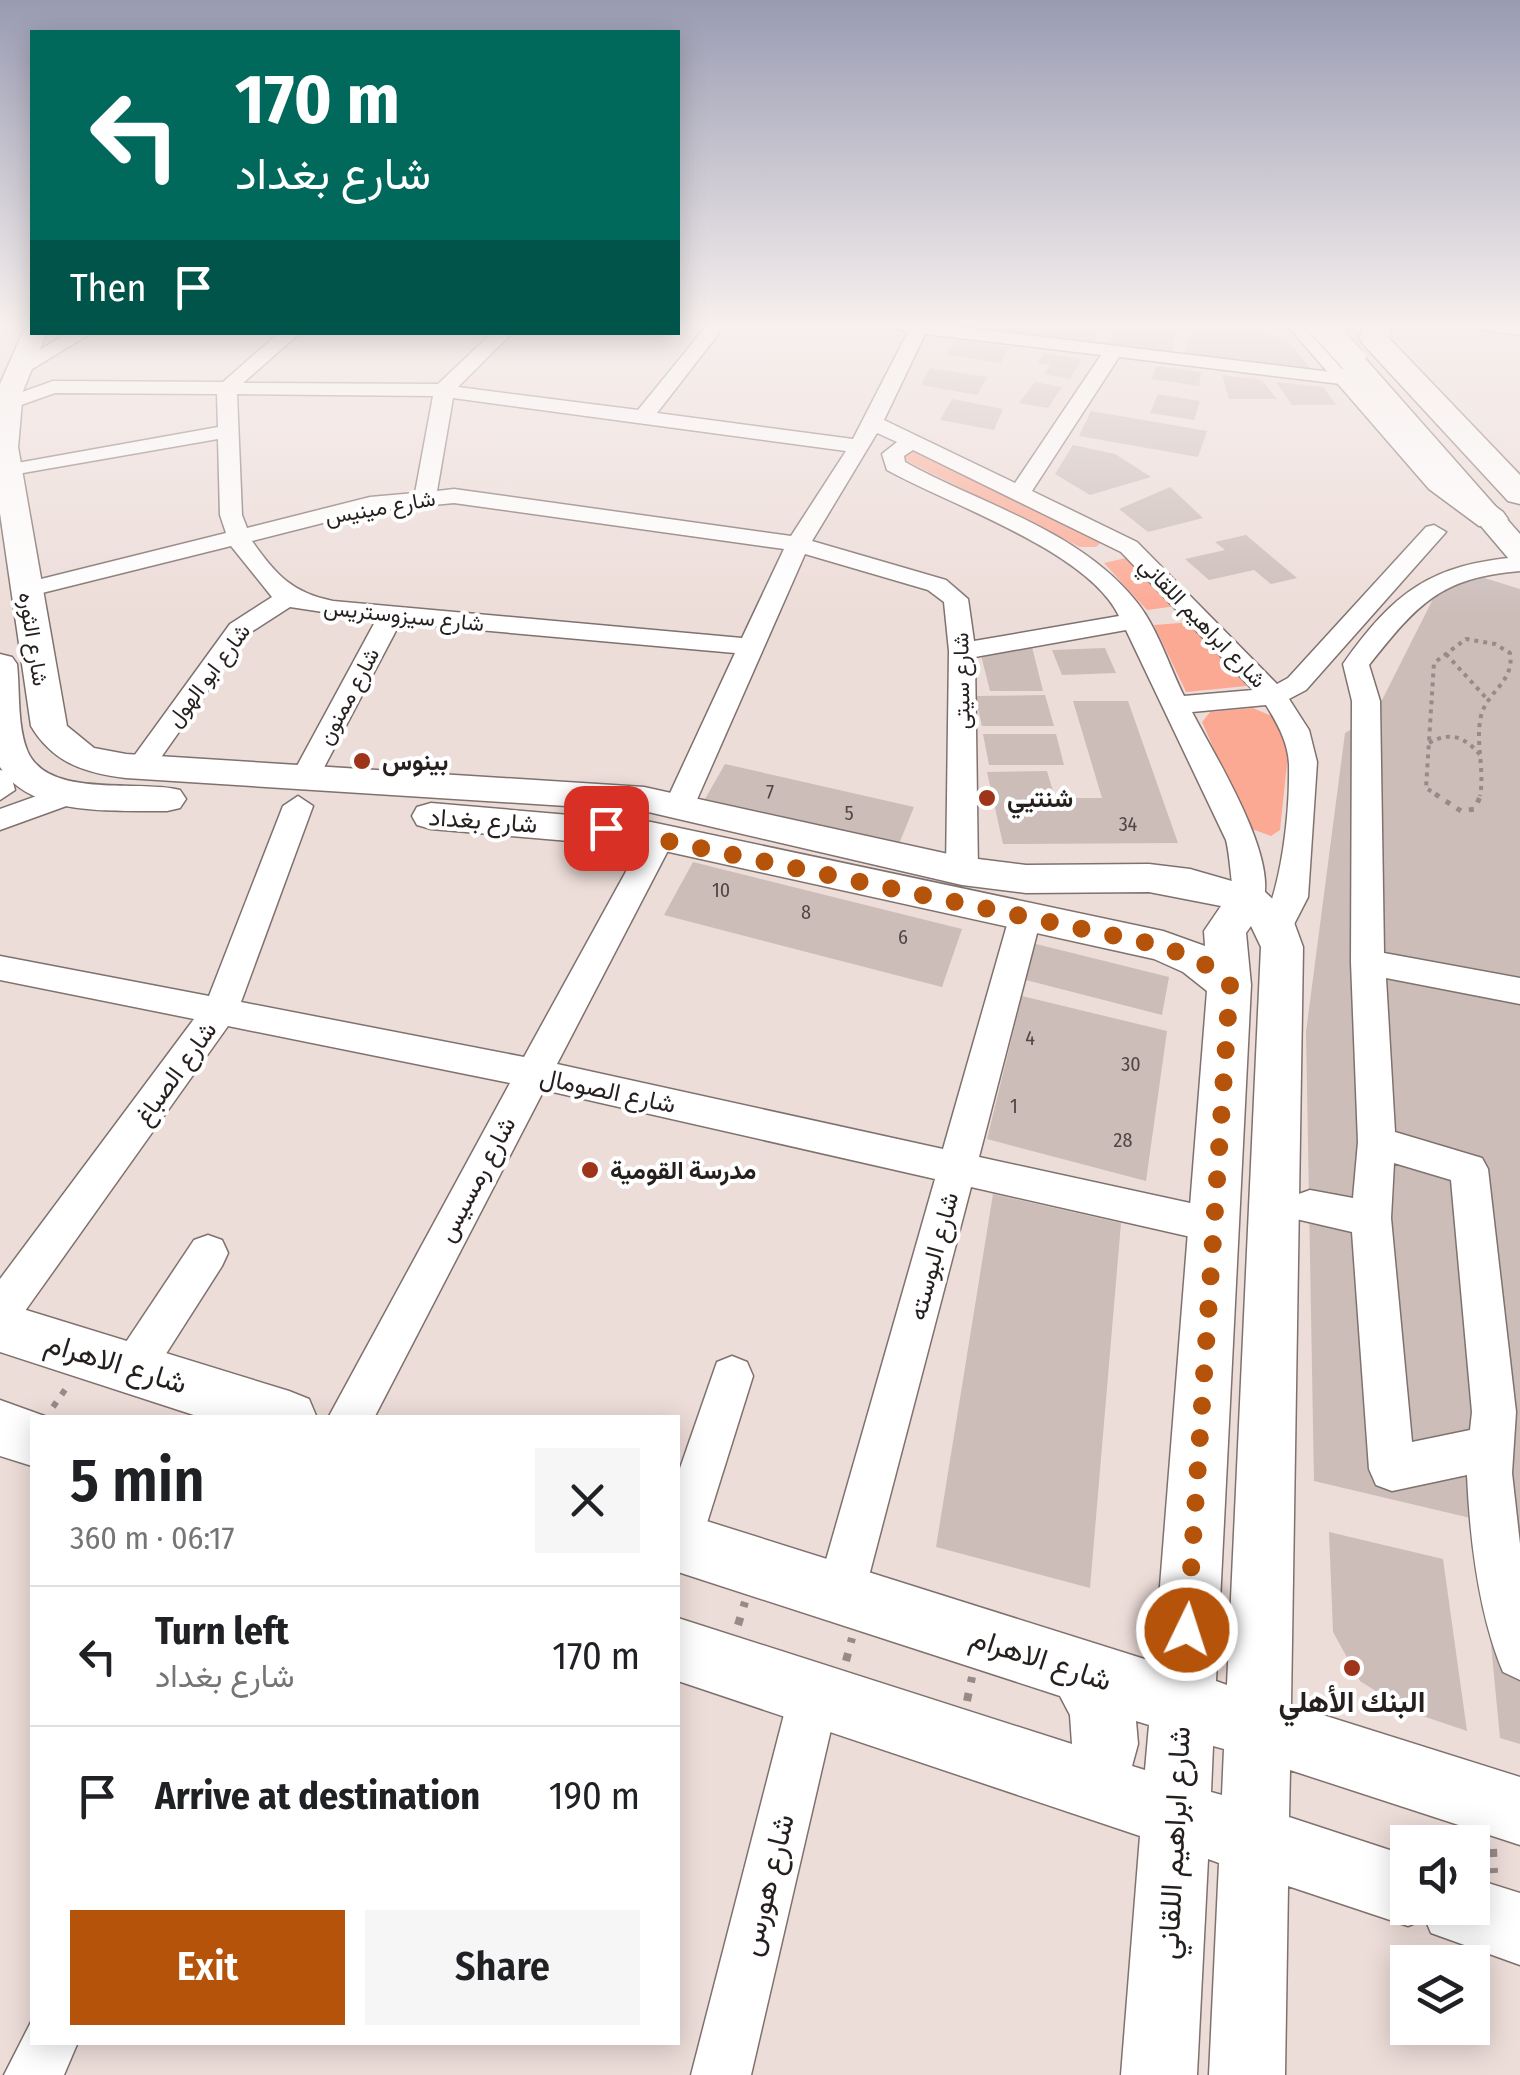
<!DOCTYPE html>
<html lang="en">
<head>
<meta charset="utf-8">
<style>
	:root { --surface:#fff; --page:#f6f6f6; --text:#202124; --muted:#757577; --line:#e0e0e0; --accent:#b45309 }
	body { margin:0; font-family:"Fira Sans Condensed",Vazirmatn,sans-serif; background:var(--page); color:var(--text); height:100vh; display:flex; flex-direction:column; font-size:38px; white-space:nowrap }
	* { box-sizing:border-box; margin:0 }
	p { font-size:32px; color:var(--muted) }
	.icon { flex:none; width:55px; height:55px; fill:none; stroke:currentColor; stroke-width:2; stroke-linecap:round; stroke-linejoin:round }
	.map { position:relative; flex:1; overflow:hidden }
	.side { position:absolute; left:30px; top:1415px; width:650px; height:630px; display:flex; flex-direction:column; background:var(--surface); border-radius:0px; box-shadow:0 5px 25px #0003 }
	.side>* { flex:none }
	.banner { position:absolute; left:30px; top:30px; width:650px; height:305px; border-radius:0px; box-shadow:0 5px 25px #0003; background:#00695c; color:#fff; overflow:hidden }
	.buttons { position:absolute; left:1390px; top:1825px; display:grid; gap:20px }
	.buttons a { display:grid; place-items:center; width:100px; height:100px; border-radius:0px; background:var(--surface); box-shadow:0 5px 25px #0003; font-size:50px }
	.pin { position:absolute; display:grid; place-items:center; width:85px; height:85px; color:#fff; margin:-42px; border-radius:20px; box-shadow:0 5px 15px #0006 }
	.me { position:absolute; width:110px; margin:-55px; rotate:4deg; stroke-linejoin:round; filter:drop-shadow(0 0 8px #0008) }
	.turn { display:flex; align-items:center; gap:35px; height:210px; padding:0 40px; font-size:45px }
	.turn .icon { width:130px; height:130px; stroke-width:2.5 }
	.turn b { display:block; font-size:70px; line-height:85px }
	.then { display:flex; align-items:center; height:95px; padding:0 40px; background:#0003; gap:20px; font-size:38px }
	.round { display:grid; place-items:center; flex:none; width:105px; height:105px; border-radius:0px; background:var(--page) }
	.head { display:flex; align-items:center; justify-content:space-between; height:170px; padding:0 40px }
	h1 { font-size:60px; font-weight:600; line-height:75px }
	.button { display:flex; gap:20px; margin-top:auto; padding:20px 40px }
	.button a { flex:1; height:115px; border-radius:0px; background:var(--accent); color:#fff; font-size:40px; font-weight:600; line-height:115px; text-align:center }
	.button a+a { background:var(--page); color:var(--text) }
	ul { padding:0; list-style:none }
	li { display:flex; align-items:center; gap:30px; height:140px; padding:0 40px; border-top:2px solid var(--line) }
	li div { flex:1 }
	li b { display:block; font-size:38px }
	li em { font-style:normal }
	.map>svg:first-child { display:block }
</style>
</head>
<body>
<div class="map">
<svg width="1520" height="2075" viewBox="0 0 1520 2075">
	<rect width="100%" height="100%" fill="#edddd9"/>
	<path fill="#fca994" d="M915,448L1103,541L1096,547H1080L905,460L900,453Z
		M1130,557L1177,606L1147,610L1104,563Z
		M1193,622L1247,686L1186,692L1154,625Z
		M1253,708L1281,720L1288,755L1280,830L1271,836L1249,828L1202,722L1210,712Z"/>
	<path fill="#ccbdb9" d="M959,324H1025L1019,334Z
		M1039,324H1101L1094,343L1033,336Z
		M1116,324H1178L1172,353L1110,345Z
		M1191,325L1284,337L1313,371L1185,355Z
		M955,339L1009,347L1001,363L946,354Z
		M1044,353L1082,359L1070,379L1044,374L1050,365L1037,363Z
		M1156,366L1201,372L1199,386L1152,379Z
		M930,368L987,377L977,395L921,385Z
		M1222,375L1262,380L1277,399H1229Z
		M1035,382L1062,387L1048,408L1019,403Z
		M1276,382L1323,387L1336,405H1292Z
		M1158,394L1200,401L1194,420L1150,413Z
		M952,399L1003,409L994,430L940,420Z
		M1091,411L1207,431L1198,457L1079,436Z
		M1073,445L1115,454L1151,477L1090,495L1055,474Z
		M1170,487L1203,518L1148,532L1119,509Z
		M1246,535L1297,578L1271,584L1254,570L1209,580L1185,559L1225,550L1215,542Z
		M1478,576L1520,589V1744L1500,1738L1479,1520L1314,1481L1306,1032L1345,733L1374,716L1439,587Z
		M1032,647L1043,691H990L980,651Z
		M1105,648L1116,673L1062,675L1052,650Z
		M1045,695L1054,726H982L975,696Z
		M1073,701H1128L1178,843L1003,844L987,772L1047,771L1055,798H1102Z
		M983,734H1056L1064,765H989Z
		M725,764L914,807L899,844L705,799Z
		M693,862L962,929L942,987L664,915Z
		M1032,943L1169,977L1162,1015L1022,979Z
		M1022,996L1167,1031L1146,1181L987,1139Z
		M993,1194L1121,1223L1090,1588L936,1547Z
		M1329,1532L1443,1559L1467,1731L1405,1710L1360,1681L1333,1632Z"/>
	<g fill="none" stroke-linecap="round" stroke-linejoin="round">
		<g stroke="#7f716e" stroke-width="3">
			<path id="minor" d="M708,324H726L657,413L853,439L908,332L882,324H935L1356,375V383L1349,385L1119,357L1032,491L1137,542L1277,684L1288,678L1426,527L1434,525L1446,532L1306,690L1289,699L1309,730L1317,762L1308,897L1288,936H1266L1261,928C1282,885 1290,813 1289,764C1288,742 1277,723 1266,705L1192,712C1213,753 1285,866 1260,908H1238C1231,897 1231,858 1226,840L1126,630L975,657L978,871L973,879H951L946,871L949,651L944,602L928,590L805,554L695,804L680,814L665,804L735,653L400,623L319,777L305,786L291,777L376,620L290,607L248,634L150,773L140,776L126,767L230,624L272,597L231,546L26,597L14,590L17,585L226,533L220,515L218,439L0,477V467L6,465L218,427L217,394L55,393L7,410L0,408V400L53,381L223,382L280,332H301L243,383L438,384L493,332H513L458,387L638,410ZM925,334L1101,355L1015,483L884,420ZM237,394L433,396L415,493L370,497L247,528L242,515ZM453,398L846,451L791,536L454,489L437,491ZM877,433L897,442L882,454L887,470C950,505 1088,551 1119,616L974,641L968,599L946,580L812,541ZM913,450L1121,552L1253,690L1184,696C1169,666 1157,626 1135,600C1077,529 982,505 905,462L904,456ZM454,503L784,549L742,638L333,601C292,593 275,574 252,541L370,511Z
				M69,332H93L24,374L7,370Z
				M1520,557V571C1439,578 1418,604 1369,665L1380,701L1384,953L1520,978V1004L1386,978L1395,1132L1482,1158L1488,1169L1516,1412L1512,1473L1520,1544V1680L1503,1672C1478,1612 1470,1539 1467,1475L1392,1491L1376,1485L1369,1469L1352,1232L1296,1219L1291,1207L1296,1195L1310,1190L1353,1198L1358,1142L1351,962L1352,701L1343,664C1394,592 1431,564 1520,557ZM1394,1163L1451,1180L1472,1412L1470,1430L1412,1442L1391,1218Z
				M0,770L10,772L15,790L0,800Z
				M73,783L88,793L83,800L0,830V809Z
				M298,796L313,806L241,1002L524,1057L645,837L649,830H671L675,837L557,1064L943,1149L1009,918L1014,910H1036L1041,918L979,1157L1213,1208L1227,1213L1233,1225L1227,1237L1213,1242L971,1187L864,1595L857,1612L840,1619L823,1612L816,1595L935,1179L544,1090L374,1418H328L510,1083L228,1026L15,1325L0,1331V1279L194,1019L0,980V956L209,996L283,806Z
				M208,1235L222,1240L228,1253L222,1266L148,1382L133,1388L118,1382L112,1368L118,1354L194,1240Z
				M732,1356L747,1362L753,1376L701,1542L695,1559L678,1565V1474L717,1362Z
				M814,1670L832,1677L839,1695L751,2075H691L789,1695L796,1677Z
				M32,2020V2042H78L64,2075H4Z"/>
		</g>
		<g stroke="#7f716e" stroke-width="3">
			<path id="major" d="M32,325V332H47L23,391L18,447L67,726L94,748L126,754L644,787L962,857L1026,865L1149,864L1190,869L1263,890L1292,917L1303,947L1291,1705L1520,1777V1845L1290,1770L1289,1817L1408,1856V1908H1472V1878L1520,1893V1965L1431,1933L1425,1919L1408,1926L1288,1886L1285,2075H1209L1219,1863L1208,1859L1197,2075H1121L1140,1836L678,1681V1618L1072,1744L1070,1715L1060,1696L678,1572V1512L1154,1662L1207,991L1183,972L1154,959L651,848L431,829L417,825L412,816L417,807L431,803L651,822L1163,931L1205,946L1204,931L1221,906L1149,892L1026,893L962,885L644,811L126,778C85,773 53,763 31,726L0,513V384L23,332ZM1251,926L1261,947L1227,1685L1216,1681L1251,985L1246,933ZM1136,1721L1149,1725L1145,1770L1132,1766L1138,1744ZM1213,1746L1224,1749L1222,1795L1211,1792Z
				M1353,353L1362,355L1520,534V562L1509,559L1344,365L1341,360L1344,355Z
				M0,654L12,657L17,664C20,691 17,724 27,750C47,800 139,779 180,790L186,799L180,808L167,811C115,810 32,818 0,767Z
				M0,1302L289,1391L309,1399L317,1418H203L0,1352Z
				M0,1400L50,1418H32V1466L0,1456Z"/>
		</g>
		<g stroke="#7f716e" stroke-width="3">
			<path id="highway" d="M1286,324H1315L1453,475L1503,512L1508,519L1503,526H1479L1429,489Z
				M1365,324H1393L1388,337L1520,475V504L1508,501L1363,344L1359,338Z
				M1479,324H1520V335L1483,330Z"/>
		</g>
		<path stroke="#978b88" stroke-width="4" stroke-dasharray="4 5" stroke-linecap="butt" d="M1446,654L1489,701
			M1429,743C1452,730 1466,738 1482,757
			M1439,796L1426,788L1434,663L1466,639L1495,644L1510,653C1515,682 1487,691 1481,716C1475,742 1485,770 1480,796"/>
		<path stroke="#978b88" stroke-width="5" stroke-dasharray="5 8" stroke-linecap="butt" d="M1435,794L1461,811L1475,809L1481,794"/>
		<path stroke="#978b88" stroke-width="6" stroke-dasharray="6 9" stroke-linecap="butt" d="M53,1407L67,1387"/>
		<path stroke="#978b88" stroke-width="8" stroke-dasharray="8 11" stroke-linecap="butt" d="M738,1625L745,1602
			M846,1661L852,1638
			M967,1701L972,1677
			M1432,1826L1433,1842
			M1493,1849L1494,1873"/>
		<use href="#minor" fill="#fff" fill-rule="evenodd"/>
		<use href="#major" fill="#fff" fill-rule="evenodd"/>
		<use href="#highway" fill="#fff" fill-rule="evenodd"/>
		<g stroke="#7f716e" stroke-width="28" stroke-linecap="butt">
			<path id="major-bridge" d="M1320,324L1353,360"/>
		</g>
		<use href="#major-bridge" stroke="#fff" stroke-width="26"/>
	</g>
	<linearGradient id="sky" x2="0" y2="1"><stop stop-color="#999bb2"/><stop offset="0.53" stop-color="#f7f0ee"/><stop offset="1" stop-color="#f7f0ee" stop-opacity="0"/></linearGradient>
	<rect width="1520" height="614" fill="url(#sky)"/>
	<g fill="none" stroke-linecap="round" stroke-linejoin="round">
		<path stroke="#b45309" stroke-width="18" stroke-dasharray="0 32.4" d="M606,828L1163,946L1206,965L1230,985L1187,1630"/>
	</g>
	<g fill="#9e351b" stroke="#fff" stroke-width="4">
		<circle cx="362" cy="761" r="10"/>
		<circle cx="987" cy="798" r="10"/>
		<circle cx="590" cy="1170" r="10"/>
		<circle cx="1352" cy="1668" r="10"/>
	</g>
	<g text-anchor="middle" stroke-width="8" stroke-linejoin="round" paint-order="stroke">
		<g font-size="20" fill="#4f4645">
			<text x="770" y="799">7</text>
			<text x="849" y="820">5</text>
			<text x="1128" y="831">34</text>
			<text x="721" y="897">10</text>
			<text x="806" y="919">8</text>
			<text x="903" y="944">6</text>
			<text x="1030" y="1045">4</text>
			<text x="1131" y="1071">30</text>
			<text x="1014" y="1113">1</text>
			<text x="1123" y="1147">28</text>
		</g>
		<g font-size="22" fill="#251f1e" stroke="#fff">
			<text transform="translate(380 507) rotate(-10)" y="8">شارع مينيس</text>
			<text transform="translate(404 615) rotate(6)" y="8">شارع سيزوستريس</text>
			<text transform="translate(1203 622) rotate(46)" y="8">شارع ابراهيم اللقاني</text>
			<text transform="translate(34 639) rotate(81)" y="8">شارع الثوره</text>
			<text transform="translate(208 675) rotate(-53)" y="8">شارع ابو الهول</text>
			<text transform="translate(961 681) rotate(-91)" y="8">شارع سيتى</text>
			<text transform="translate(348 696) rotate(-62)" y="8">شارع ممنون</text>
		</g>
		<g font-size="25" font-weight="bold" fill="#251f1e" stroke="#fff" text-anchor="start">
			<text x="382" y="770">بينوس</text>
			<text x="1007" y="807">شنتيي</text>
			<text x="610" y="1179">مدرسة القومية</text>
		</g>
		<g font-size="25" fill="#251f1e" stroke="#fff">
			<text transform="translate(483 820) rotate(4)" y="9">شارع بغداد</text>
			<text transform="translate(175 1073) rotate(-54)" y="9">شارع الصباغ</text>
			<text transform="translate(608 1090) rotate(12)" y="9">شارع الصومال</text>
			<text transform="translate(476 1179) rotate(-62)" y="9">شارع رمسيس</text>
			<text transform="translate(933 1256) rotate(-75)" y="9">شارع البوسته</text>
		</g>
		<g font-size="30" fill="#251f1e" stroke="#fff">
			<text transform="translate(116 1363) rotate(17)" y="10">شارع الاهرام</text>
			<text transform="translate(1041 1659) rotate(18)" y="10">شارع الاهرام</text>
			<text transform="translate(1174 1843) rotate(-87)" y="10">شارع ابراهيم اللقاني</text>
			<text transform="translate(767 1885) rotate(-76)" y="10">شارع هورس</text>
		</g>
		<g font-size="30" font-weight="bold" fill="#251f1e" stroke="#fff">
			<text x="1352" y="1712">البنك الأهلي</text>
		</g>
	</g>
</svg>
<div class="buttons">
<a><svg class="icon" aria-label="sound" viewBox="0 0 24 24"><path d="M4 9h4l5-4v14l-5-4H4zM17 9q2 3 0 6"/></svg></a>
<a><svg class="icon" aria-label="layers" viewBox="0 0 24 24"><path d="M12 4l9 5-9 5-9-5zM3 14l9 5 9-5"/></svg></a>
</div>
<div class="pin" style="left:606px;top:828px;background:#d93025"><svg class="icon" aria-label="arrive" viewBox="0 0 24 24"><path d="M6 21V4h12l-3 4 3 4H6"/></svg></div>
<svg class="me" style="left:1187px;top:1630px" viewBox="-20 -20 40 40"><circle r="17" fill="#b45309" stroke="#fff" stroke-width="3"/><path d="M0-11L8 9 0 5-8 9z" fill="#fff"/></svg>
<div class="banner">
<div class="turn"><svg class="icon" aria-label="left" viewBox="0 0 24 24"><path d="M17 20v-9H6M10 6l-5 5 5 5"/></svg><div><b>170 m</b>شارع بغداد</div></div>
<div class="then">Then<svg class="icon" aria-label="arrive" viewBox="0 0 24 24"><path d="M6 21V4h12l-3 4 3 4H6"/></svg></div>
</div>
<section class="side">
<div class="head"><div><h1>5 min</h1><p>360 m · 06:17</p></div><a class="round"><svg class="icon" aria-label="close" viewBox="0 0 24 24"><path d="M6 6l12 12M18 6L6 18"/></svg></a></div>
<ul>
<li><svg class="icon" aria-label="left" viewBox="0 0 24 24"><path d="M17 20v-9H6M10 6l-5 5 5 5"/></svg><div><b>Turn left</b><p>شارع بغداد</p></div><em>170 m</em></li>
<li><svg class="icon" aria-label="arrive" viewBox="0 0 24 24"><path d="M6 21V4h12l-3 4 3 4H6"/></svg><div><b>Arrive at destination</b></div><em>190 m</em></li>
</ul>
<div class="button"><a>Exit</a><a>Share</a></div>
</section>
</div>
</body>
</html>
